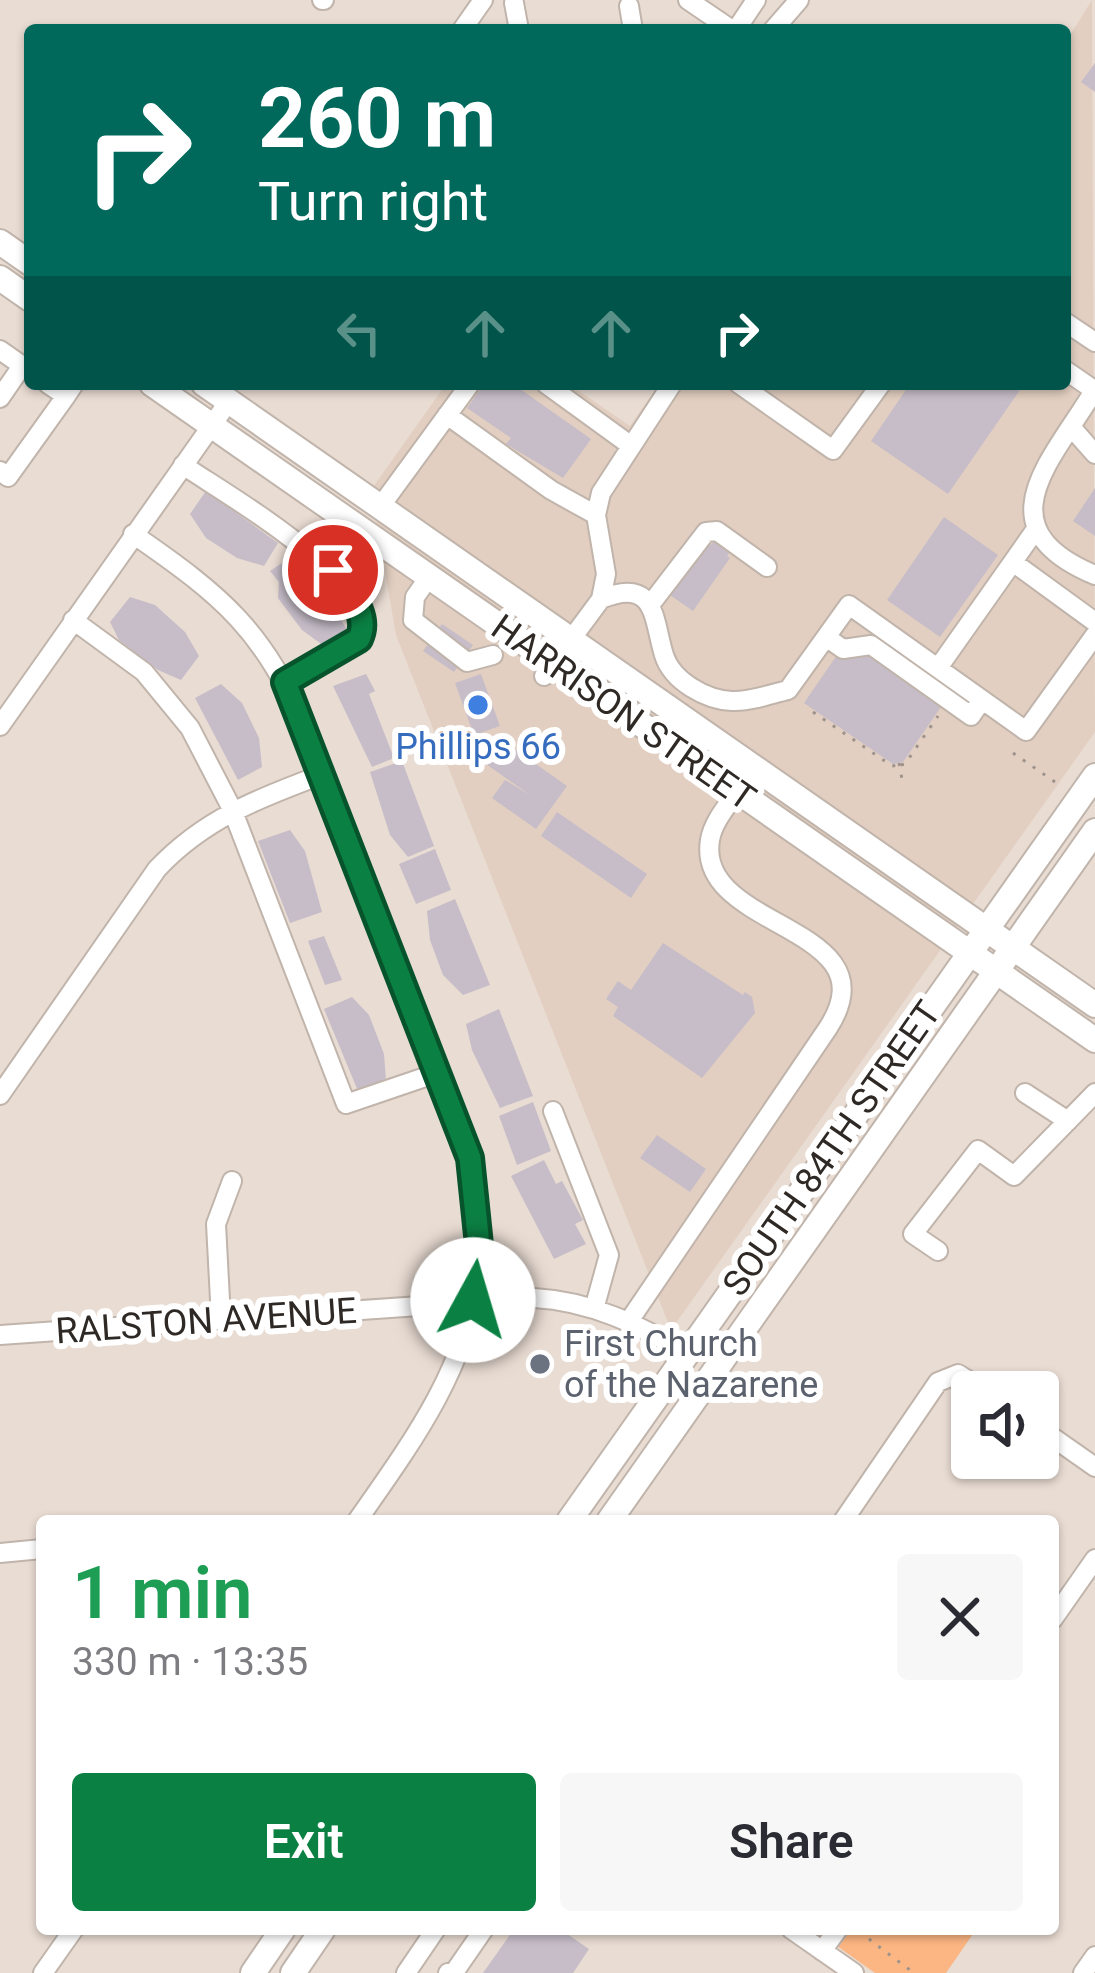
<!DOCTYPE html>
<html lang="en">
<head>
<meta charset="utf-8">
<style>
	:root { --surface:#fff; --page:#f7f7f7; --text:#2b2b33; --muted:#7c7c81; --accent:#0b8043 }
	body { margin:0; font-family:Roboto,sans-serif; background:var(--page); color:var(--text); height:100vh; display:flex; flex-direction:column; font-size:45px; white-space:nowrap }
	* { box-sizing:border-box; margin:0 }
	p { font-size:39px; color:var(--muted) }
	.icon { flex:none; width:66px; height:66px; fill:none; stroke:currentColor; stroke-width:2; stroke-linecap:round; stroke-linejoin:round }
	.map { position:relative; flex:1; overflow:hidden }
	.drawer { position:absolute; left:36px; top:1515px; width:1023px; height:420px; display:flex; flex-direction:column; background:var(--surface); border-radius:12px; box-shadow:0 3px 9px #0004 }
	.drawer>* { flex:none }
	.top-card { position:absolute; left:24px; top:24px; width:1047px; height:366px; border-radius:12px; box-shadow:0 3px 9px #0004; background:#00695c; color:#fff; overflow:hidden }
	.fabs { position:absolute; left:951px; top:1371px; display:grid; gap:24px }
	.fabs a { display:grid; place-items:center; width:108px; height:108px; border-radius:12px; background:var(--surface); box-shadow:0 3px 9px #0004; font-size:60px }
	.pin { position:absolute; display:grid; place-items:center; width:102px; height:102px; color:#fff; margin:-51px; border:6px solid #fff; border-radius:50%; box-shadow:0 3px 12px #0007 }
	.me { position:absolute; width:132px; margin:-66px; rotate:6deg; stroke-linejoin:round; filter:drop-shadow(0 0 9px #0008) }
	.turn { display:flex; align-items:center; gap:42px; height:252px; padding:0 36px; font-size:54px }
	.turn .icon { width:156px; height:156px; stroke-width:2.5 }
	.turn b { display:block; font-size:84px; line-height:102px }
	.lanes { display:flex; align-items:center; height:114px; padding:0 36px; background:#0003; justify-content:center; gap:60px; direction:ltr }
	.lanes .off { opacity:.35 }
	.round { display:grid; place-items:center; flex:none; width:126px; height:126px; border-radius:12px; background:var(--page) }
	.overview { display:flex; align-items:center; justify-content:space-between; height:204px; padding:0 36px }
	h1 { font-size:72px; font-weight:600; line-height:90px; color:#1e9e55 }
	.cta { display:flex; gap:24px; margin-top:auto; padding:24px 36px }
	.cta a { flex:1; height:138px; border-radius:12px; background:var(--accent); color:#fff; font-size:48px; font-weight:600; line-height:138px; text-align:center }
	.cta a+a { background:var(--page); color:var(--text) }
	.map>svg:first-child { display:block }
</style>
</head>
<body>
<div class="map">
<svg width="1095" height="1973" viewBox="0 0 1095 1973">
	<rect width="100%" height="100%" fill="#e9dcd3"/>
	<path fill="#e2cfc1" d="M1092,0L1095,732L671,1330L396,635L371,490L446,384H569L630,426L659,384H1065V43Z"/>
	<path fill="#fcb683" d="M850,1929H973L975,1931L946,1973H875L837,1946Z"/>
	<path fill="#c6bdc8" d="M1095,63V92L1081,82Z
		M484,384H513L591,439L563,478L506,444L511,438L467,408Z
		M910,384H1024L948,494L871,441Z
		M1095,488V536L1073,521Z
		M206,491L278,543L264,566L237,558L206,538L190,514Z
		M944,517L998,555L940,637L887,600Z
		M716,537L732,549L727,556L730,558L693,611L667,593L706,541L711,545Z
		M294,555L305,571L312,567L342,607L336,612L347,630L324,646L302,630L278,598L279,582L270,571Z
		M130,597L155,605L185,632L199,656L181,680L158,670L119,640L110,622Z
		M442,624L473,645L454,672L423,651Z
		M863,636L865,650L943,704L903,762L893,764L804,703L837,655L851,653L848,638Z
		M366,674L375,691L369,694L394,758L372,767L333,686Z
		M481,674L500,726L474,735L455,683Z
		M221,684L242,703L259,738L262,767L238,780L195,698Z
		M503,741L567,786L536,829L492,798L505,780L530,795L486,764Z
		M402,761L434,846L408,857L390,835L370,772Z
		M557,812L647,874L631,898L541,836Z
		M290,830L305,851L322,912L290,923L258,841Z
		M435,849L451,890L416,904L399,864Z
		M455,899L490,985L463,995L443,975L430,940L427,911Z
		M324,936L342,980L325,985L308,941Z
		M663,943L743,995L745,992L752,997L755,1013L702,1078L613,1016L618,1007L606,999L618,981L631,990Z
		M352,997L369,1015L384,1054L386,1081L358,1091L324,1009Z
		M499,1009L533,1096L500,1108L472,1050L466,1024Z
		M533,1102L551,1151L517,1165L499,1116Z
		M657,1135L706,1169L690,1192L640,1158Z
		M544,1160L556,1184L562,1181L583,1220L575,1224L586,1244L554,1259L511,1176Z
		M514,1929H560L589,1949L573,1973H483Z"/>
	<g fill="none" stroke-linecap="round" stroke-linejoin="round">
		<g stroke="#c0b4ab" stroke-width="22">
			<path id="minor" d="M322,0H324
				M688,0L732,30
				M514,3L519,30
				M629,6L633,30
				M462,30L483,0
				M736,30L756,0
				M773,30L799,0
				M1065,322L1095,342
				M0,350L30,371
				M1065,370L1094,390
				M48,384L66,396L74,384
				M546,384L630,445
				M739,384L833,450L881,384
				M1095,389C1053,460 980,527 1095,575
				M0,398L22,366
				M447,415L551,490L596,515
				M1072,428L1095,454
				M183,465C223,493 385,584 359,639L285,682
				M0,471L8,477L66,396
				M380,507L470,384
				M133,534C224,597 264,630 308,734C339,826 376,916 411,1007C445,1093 492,1183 478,1279C464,1373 410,1445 357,1521
				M1014,563L1095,622
				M429,577L415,597L413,620L467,662L493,655
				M601,599C657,576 653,620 664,655C672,681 706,700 732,701C749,702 771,694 788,690L849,605L1026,731L1095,635
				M650,605L706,532L717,531L767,567
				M73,620L144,672L190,728L232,809L346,1104L437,1073
				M826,637L843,649L871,645L971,716L982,700
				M938,668L1036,529
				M544,676L601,599L606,574L596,515L601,493L672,384
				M0,726L229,401
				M1025,1093L1068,1121
				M0,1095L157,869C204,819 259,798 321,775
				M553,1111L609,1255L594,1309
				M938,1251L913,1234L978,1150L1014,1176L1095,1093
				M221,1319L216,1224L232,1181
				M629,1321L828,1028C895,924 695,931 710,840C713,822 727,806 737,792
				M0,1335L534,1298C591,1301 639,1325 687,1353
				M1038,1427L1095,1467
				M843,1521L938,1382L958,1374L987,1392
				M0,1553L42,1549
				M1053,1619L1095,1559
				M791,1929L854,1973
				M822,1951L838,1929
				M43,1973L74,1929
				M406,1973L436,1929
				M448,1973L455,1971L484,1929
				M1083,1973L1095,1956"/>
		</g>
		<g stroke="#c0b4ab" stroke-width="28">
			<path id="major" d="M0,242L30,263
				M0,278L30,299
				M152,384L1095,1040
				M204,384L1095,1005
				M569,1521L1095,776
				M609,1521L1095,831
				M253,1973L283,1929
				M293,1973L323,1929"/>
		</g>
		<path stroke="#9d938c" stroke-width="3" stroke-dasharray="3 9" stroke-linecap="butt" d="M813,712L892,766L899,765
			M1013,753L1058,784
			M899,763L903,785
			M901,765L905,764L938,716
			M878,1929L870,1940L914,1973"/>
		<use href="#minor" stroke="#fff" stroke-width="18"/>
		<use href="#major" stroke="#fff" stroke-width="24"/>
	</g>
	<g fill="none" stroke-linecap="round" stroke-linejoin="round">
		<g stroke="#07532c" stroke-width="30">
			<path id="route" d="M333,570C347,591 371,614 359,639L285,682L470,1158L479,1245L473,1300"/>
		</g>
		<use href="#route" stroke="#0b8043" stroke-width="21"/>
	</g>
	<circle fill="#3f7fe0" stroke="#fff" stroke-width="4.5" cx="478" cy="705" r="12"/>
	<circle fill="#6b7280" stroke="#fff" stroke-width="4.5" cx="540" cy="1364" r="12"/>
	<g text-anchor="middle" stroke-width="12" stroke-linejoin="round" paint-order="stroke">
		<g font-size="36" fill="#2e2925" stroke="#fff">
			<text transform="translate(624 712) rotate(35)" y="13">HARRISON STREET</text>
			<text transform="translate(831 1148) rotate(-55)" y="13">SOUTH 84TH STREET</text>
			<text transform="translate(206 1320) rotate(-4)" y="13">RALSTON AVENUE</text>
		</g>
		<g font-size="36" fill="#366cbe" stroke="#fff">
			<text x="478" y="759">Phillips 66</text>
		</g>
		<g font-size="36" fill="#5b616d" stroke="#fff" text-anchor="start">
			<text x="564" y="1356">First Church<tspan x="564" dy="41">of the Nazarene</tspan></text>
		</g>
	</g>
</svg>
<div class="fabs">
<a><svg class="icon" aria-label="sound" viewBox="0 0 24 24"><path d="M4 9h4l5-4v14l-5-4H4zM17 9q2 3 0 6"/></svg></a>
</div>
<div class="pin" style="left:333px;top:570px;background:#d93025"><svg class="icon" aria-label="arrive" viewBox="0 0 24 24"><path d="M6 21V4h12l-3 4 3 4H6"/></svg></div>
<svg class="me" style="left:473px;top:1300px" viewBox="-20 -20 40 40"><circle r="19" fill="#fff"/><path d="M0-13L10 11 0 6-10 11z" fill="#0b8043"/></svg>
<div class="top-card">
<div class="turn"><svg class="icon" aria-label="right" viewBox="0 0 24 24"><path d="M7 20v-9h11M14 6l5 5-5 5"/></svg><div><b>260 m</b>Turn right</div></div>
<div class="lanes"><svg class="icon off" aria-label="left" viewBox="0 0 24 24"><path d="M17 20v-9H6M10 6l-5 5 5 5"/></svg><svg class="icon off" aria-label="ahead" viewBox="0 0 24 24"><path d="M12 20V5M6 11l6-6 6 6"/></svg><svg class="icon off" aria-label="ahead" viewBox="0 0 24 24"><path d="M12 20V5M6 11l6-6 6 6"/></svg><svg class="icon" aria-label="right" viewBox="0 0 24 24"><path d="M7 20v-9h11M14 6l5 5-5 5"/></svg></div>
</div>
<section class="drawer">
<div class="overview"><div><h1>1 min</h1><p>330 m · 13:35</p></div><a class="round"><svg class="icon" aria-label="close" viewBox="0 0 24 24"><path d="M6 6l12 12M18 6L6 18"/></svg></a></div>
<div class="cta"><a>Exit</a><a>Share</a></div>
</section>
</div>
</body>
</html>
